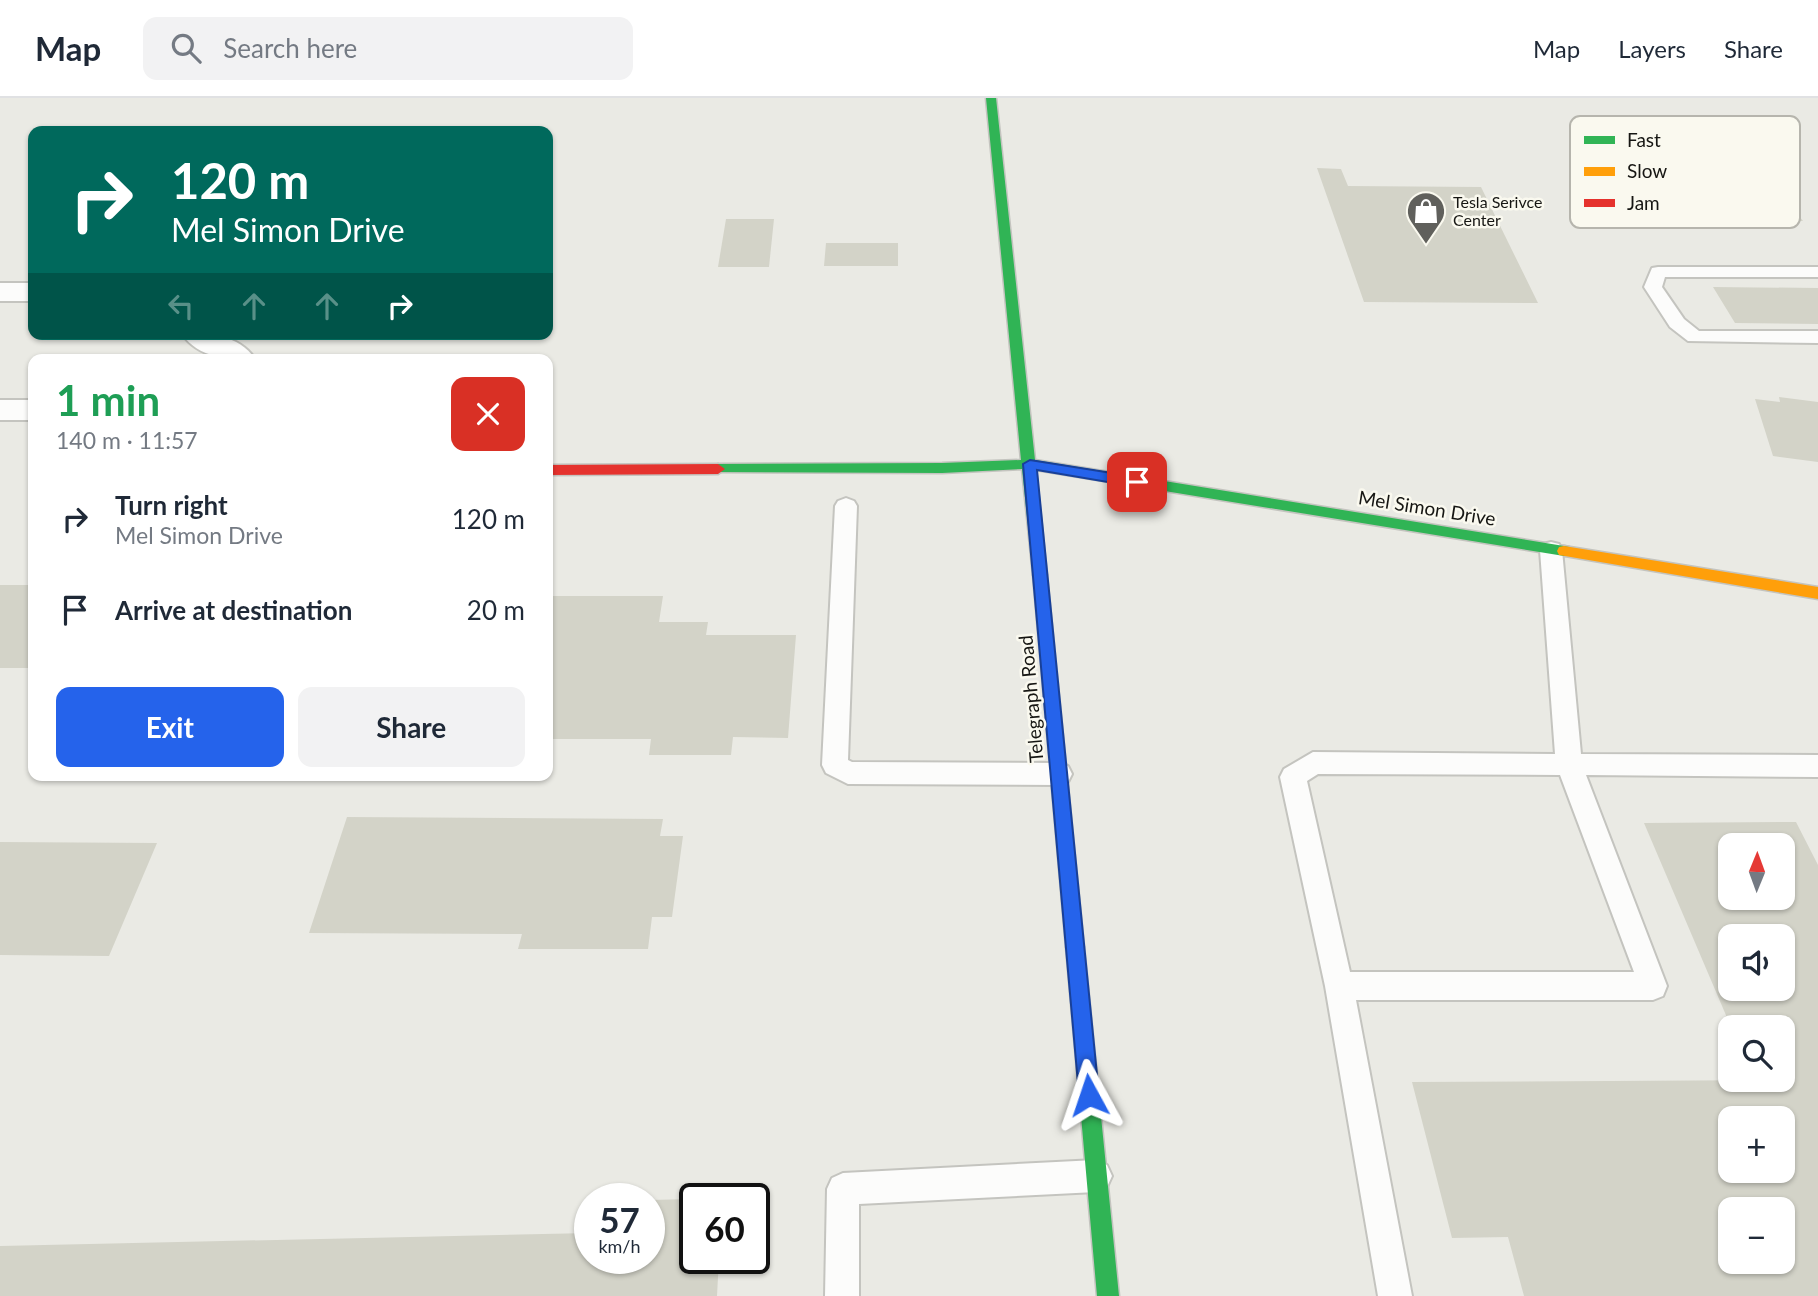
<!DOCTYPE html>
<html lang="en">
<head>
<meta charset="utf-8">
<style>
	:root { --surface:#fff; --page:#f2f2f3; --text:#1f2937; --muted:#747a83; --line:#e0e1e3; --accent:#2563eb }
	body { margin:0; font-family:Lato,sans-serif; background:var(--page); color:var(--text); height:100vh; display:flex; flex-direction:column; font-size:26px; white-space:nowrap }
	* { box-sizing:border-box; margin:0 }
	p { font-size:23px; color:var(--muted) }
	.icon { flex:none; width:38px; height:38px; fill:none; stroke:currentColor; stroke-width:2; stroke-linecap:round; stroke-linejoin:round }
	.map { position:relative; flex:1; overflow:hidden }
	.sheet { position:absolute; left:28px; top:256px; width:525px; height:427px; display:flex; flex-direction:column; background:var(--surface); border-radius:14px; box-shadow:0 2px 5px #0004 }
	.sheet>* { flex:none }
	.guide { position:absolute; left:28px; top:28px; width:525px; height:214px; border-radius:14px; box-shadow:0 2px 5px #0004; background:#00695c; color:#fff; overflow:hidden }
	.needle { width:46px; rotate:1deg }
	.tools { position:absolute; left:1718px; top:735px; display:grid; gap:14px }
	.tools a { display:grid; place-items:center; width:77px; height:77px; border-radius:14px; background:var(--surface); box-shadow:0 2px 5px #0004; font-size:35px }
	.speed { position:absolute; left:574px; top:1085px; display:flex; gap:14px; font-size:35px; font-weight:700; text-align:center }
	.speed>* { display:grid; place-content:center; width:91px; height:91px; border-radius:50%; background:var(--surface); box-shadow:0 2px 5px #0004; line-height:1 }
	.speed small { font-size:18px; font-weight:400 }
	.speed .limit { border:4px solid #111; border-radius:10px; background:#fff; color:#111 }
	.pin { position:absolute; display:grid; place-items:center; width:60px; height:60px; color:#fff; margin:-30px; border-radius:14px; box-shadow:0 4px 10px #0006 }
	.me { position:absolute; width:77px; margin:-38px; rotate:355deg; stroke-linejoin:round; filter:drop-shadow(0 0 5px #0008) }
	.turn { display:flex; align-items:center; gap:24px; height:147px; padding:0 28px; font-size:32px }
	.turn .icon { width:91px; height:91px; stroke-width:2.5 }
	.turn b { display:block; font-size:49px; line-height:60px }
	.lanes { display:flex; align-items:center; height:66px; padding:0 28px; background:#0003; justify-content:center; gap:35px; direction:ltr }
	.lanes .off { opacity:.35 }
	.round { display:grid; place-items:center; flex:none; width:74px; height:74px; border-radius:14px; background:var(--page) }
	.overview { display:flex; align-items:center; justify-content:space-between; height:119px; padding:0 28px }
	h1 { font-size:42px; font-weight:700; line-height:52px; color:#1e9e55 }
	.button { display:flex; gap:14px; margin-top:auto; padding:14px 28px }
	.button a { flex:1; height:80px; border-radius:14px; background:var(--accent); color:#fff; font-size:28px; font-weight:700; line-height:80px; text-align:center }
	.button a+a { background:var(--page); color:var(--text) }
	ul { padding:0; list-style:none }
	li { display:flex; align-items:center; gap:21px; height:91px; padding:0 28px }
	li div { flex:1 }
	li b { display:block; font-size:26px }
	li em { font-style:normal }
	header { display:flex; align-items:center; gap:42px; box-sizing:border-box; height:98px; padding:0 35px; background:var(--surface); border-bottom:2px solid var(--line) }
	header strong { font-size:33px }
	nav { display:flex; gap:38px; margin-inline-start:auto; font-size:24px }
	.search { width:490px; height:63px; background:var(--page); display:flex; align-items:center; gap:18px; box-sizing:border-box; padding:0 24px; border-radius:14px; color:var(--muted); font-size:26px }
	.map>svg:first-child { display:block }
</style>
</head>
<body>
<header>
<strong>Map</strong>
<div class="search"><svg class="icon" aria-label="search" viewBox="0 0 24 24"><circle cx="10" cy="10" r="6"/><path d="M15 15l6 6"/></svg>Search here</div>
<nav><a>Map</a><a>Layers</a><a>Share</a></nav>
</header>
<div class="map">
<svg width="1818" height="1198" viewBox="0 0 1818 1198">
	<rect width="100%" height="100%" fill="#eaeae4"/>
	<path fill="#d3d3c8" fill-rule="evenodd" d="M1655,62L1659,68H1689L1699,81H1753L1757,85H1773L1803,123H1786L1789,128H1749L1745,122H1725L1711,104H1684L1688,110H1649L1644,103H1615L1593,69H1622L1618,63Z
		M1317,70L1341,71L1348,88L1481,89L1538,205L1364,204Z
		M726,121H774L769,169H718Z
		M826,145H898V168H824Z
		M1713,189L1818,190V226L1735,225Z
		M1779,299L1818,304V364L1773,358L1755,301L1780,304Z
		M0,487H33V570H0Z
		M548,498H663L659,524H708L706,537H796L788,640L733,639L731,657H649L651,641H548Z
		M347,719L663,721L660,738H683L672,819H652L648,851H518L522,836L309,835Z
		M1796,724L1818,767V1198H1524L1508,1139L1452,1140L1412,984L1783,982V929H1731L1644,725ZM1731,747H1783V800H1731ZM1731,838H1783V891H1731ZM1731,1020H1783V1073H1731ZM1731,1111H1783V1164H1731Z
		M0,744L157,745L109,858L0,857Z
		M695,1101V1160H719L717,1198H0V1148L590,1135V1160H649V1102Z"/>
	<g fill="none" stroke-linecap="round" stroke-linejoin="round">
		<g stroke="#c4c4bf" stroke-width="4">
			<path id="lane" d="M1658,169H1818V179H1665L1662,189L1684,221L1699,233H1818V245L1688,243L1670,229L1644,189L1652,170Z
				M846,400L854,403L857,408L848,662L852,664L1059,665L1068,668L1072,676L1068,684L1059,687L848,686L826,675L822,667L835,408L838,403Z
				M1551,444L1559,446L1562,452L1581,656L1818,657V679L1586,677L1667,888L1663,898L1653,902H1356L1412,1198H1378L1325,888L1280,679L1284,671L1313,654L1555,656L1540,452L1543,446ZM1318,676L1560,677L1634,874H1350L1307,683Z
				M1096,1062L1107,1067L1112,1078L1107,1089L1096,1094L859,1106V1198H825L827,1091L832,1080L843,1075Z"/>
		</g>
		<g stroke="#c4c4bf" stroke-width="4">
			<path id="street" d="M0,185H33V203H0Z
				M182,236C208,236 239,236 255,261C229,261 199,261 182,236Z
				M0,302H33V322H0Z"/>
		</g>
		<g stroke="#c4c4bf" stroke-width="3">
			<path id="fast" d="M986,0H996L1035,362L1564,448L1569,449L1571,453L1569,457L1564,458L1036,372L1047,477L1040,482L1033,477L1022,371L942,375L713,374L711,371L718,366L942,365L1021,362Z
				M1075,841L1081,843L1084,849L1119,1198H1097L1066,849L1069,843Z"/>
		</g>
		<g stroke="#c4c4bf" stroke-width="3">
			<path id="slow" d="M1564,448L1818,489V501L1559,457L1557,453L1559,449Z
				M1040,472L1047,477L1084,849L1081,855L1075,857L1069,855L1066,849L1033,477Z"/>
		</g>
		<g stroke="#c4c4bf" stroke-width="3">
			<path id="jam" d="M718,366L725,371L718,376L548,377V367Z"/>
		</g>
		<use href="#lane" fill="#fcfcfb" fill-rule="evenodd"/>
		<use href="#street" fill="#fcfcfb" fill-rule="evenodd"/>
		<use href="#fast" fill="#30b455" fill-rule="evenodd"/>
		<use href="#slow" fill="#ff9f0a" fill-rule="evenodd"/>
		<use href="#jam" fill="#e5322d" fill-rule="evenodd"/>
	</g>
	<path fill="#2563eb" stroke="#184099" stroke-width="2" d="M1030,362L1137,379L1144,384L1137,389L1037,372L1099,997L1096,1004L1089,1007L1082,1004L1079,997L1023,366Z"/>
	<defs>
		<g id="shop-pin" transform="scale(2.0125)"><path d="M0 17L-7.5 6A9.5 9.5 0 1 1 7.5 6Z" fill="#60605c" stroke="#faf9ef"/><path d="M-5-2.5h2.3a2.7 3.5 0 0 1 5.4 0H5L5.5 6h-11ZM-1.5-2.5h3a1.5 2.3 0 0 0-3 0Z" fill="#fff"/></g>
	</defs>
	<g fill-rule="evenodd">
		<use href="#shop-pin" x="1426" y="113"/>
	</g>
	<g text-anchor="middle" stroke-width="5" stroke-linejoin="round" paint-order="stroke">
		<g font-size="16" fill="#161613" stroke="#faf9ef" text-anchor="start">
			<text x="1453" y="110">Tesla Serivce<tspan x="1453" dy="18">Center</tspan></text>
		</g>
		<g font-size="19" fill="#161613" stroke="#faf9ef">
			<text transform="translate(1427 410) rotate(9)" y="7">Mel Simon Drive</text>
			<text transform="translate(1031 601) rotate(-95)" y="7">Telegraph Road</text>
		</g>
	</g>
	<rect x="1570" y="18" width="230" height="112" rx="10" fill="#faf9ef" stroke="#b6b5ad" stroke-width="2"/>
	<rect x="1584" y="38" width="31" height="8" fill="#30b455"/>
	<rect x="1584" y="69" width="31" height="9" fill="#ff9f0a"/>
	<rect x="1584" y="101" width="31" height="8" fill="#e5322d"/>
	<g font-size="19" fill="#161613">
		<text x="1627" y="49">Fast</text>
		<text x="1627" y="80">Slow</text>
		<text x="1627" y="112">Jam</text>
	</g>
</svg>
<div class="tools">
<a><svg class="needle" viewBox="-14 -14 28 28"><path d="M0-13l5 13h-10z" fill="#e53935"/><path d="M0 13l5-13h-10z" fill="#747a83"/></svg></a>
<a><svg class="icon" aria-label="sound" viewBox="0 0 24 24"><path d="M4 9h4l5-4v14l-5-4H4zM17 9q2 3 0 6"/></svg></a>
<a><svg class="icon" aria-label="search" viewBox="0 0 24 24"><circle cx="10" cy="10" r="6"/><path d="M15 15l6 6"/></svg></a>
<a>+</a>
<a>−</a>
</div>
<div class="speed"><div>57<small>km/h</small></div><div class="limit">60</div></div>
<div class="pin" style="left:1137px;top:384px;background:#d93025"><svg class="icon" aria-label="arrive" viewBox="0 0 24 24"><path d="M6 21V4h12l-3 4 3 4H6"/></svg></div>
<svg class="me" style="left:1089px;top:997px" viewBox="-20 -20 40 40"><path d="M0-17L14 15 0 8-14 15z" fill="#2563eb" stroke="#fff" stroke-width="4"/></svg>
<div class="guide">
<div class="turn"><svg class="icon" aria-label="right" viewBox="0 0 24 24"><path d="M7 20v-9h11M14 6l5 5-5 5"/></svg><div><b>120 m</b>Mel Simon Drive</div></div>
<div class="lanes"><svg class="icon off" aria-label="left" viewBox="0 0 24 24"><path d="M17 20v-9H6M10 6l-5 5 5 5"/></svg><svg class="icon off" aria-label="ahead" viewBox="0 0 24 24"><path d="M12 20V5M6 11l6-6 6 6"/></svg><svg class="icon off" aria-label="ahead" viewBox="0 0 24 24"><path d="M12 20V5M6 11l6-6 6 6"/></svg><svg class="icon" aria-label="right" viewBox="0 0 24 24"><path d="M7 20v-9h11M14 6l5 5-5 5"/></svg></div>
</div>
<section class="sheet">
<div class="overview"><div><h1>1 min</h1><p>140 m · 11:57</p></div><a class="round" style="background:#d93025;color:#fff"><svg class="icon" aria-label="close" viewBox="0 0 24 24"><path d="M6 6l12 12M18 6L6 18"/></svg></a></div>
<ul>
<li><svg class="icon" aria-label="right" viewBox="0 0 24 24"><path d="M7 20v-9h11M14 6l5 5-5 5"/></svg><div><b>Turn right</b><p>Mel Simon Drive</p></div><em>120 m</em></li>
<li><svg class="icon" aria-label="arrive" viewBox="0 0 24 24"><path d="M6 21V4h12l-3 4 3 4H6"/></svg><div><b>Arrive at destination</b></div><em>20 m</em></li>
</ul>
<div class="button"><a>Exit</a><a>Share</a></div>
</section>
</div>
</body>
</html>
